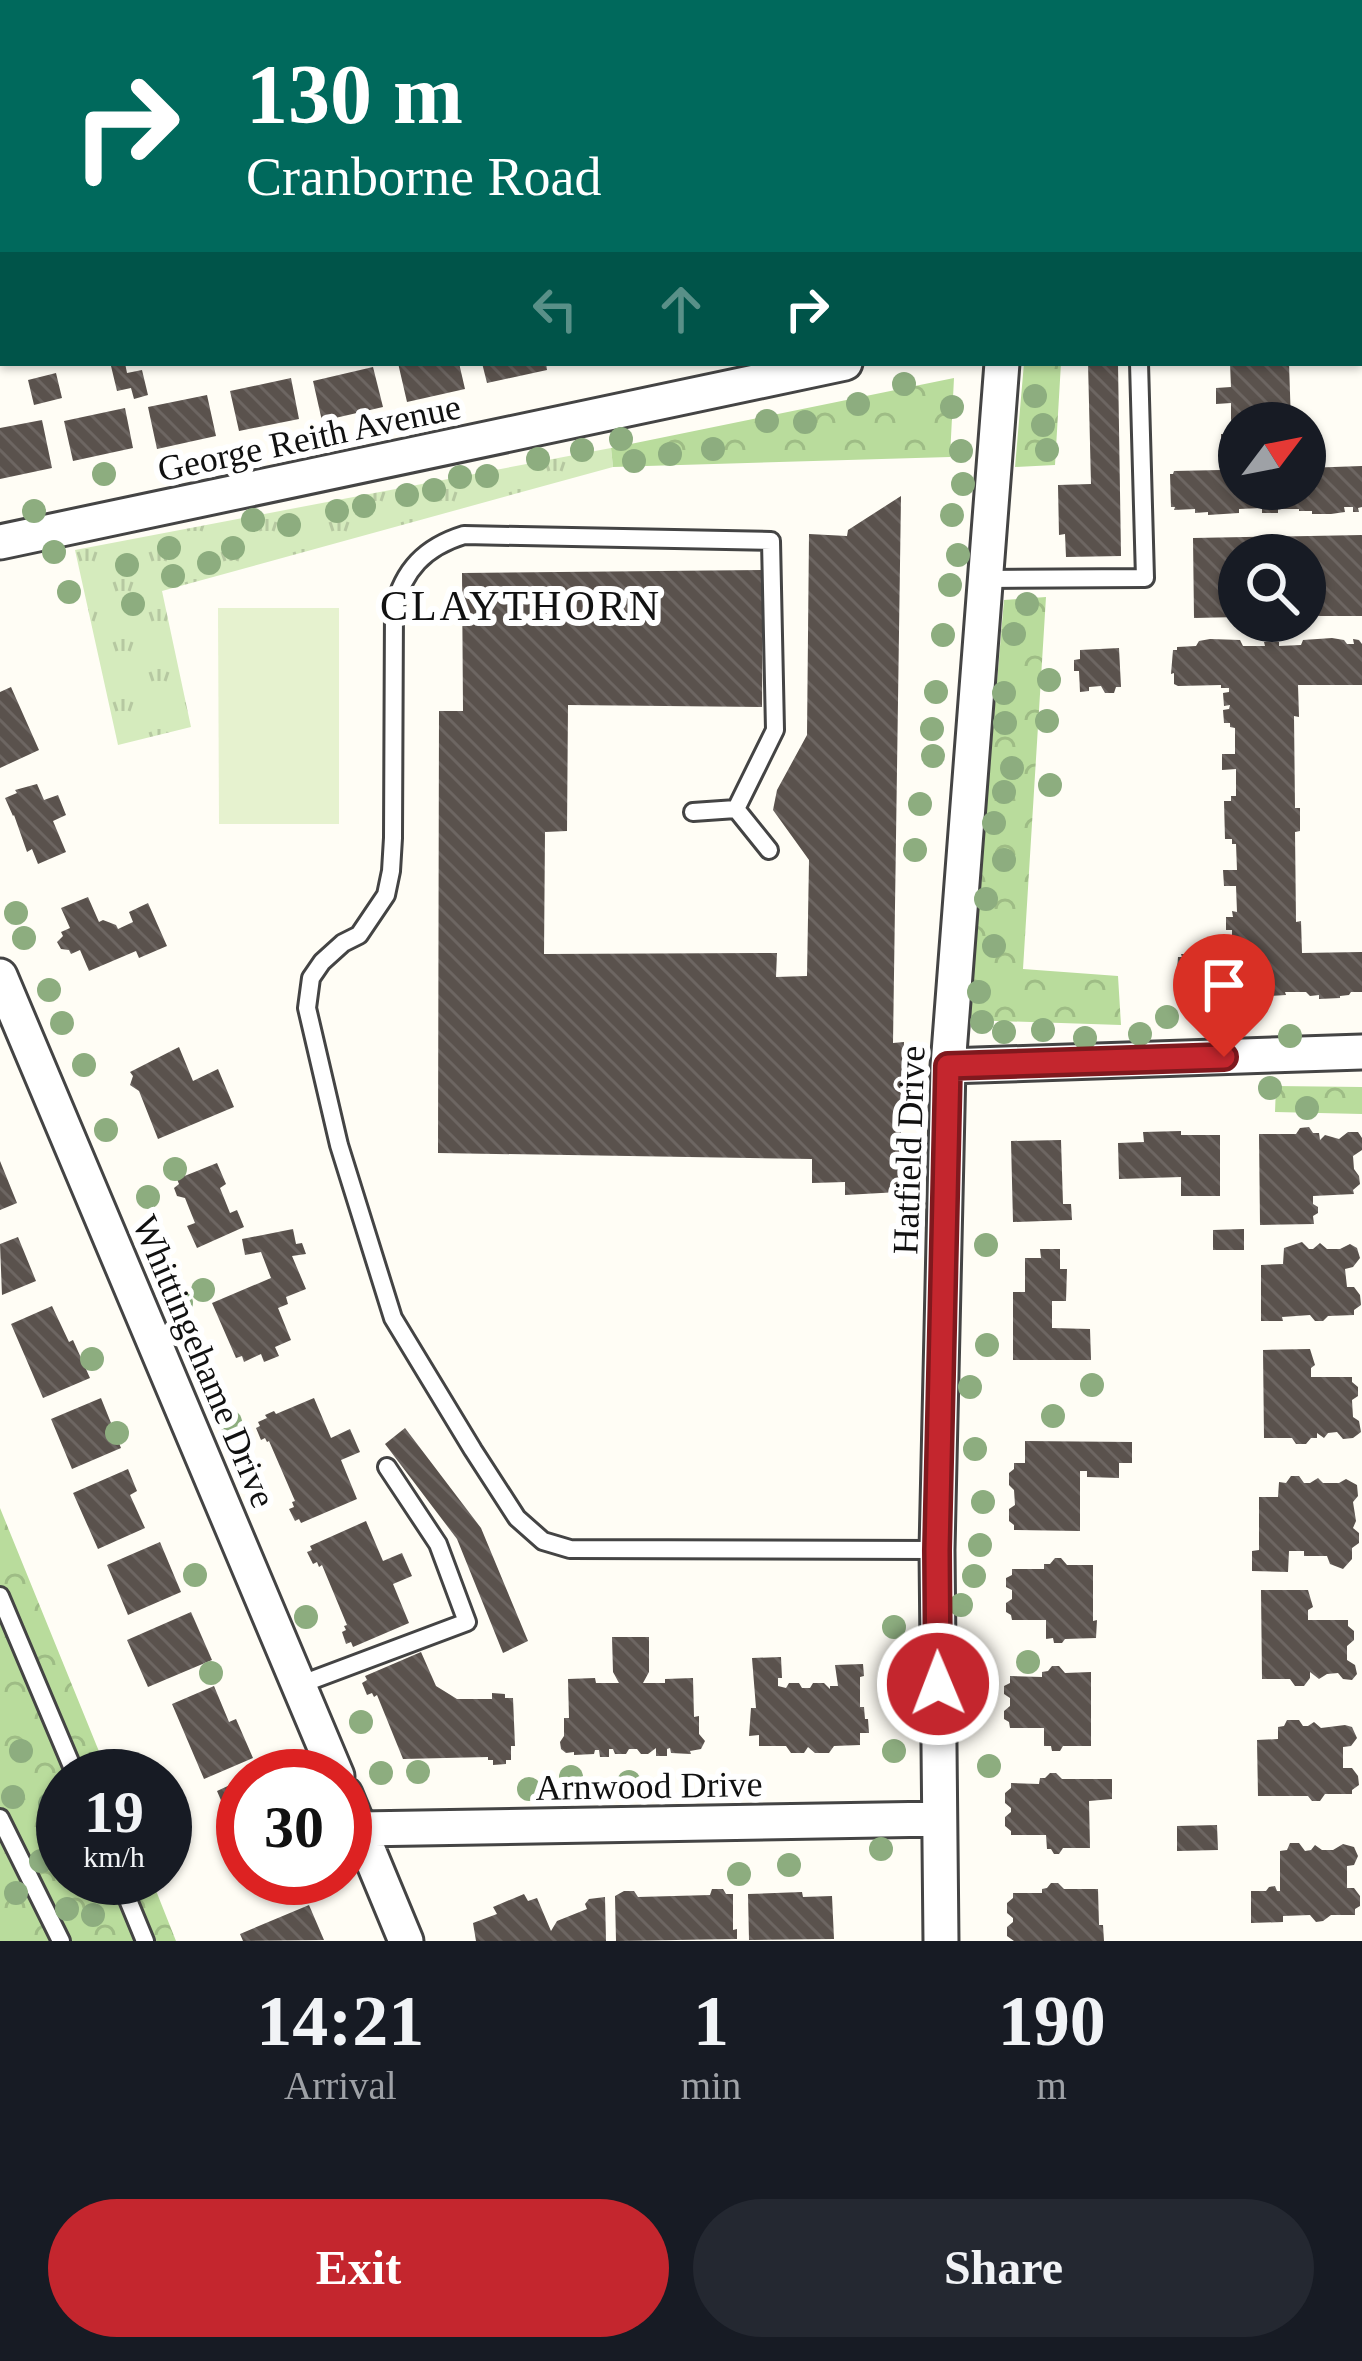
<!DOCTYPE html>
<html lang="en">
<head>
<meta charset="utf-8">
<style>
	:root { --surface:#171b24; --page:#242831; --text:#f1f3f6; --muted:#9ea1a6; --accent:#c4262e }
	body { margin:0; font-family:"Times New Roman",serif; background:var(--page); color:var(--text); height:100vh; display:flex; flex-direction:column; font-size:45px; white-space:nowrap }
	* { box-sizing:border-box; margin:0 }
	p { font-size:39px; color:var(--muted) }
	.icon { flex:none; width:66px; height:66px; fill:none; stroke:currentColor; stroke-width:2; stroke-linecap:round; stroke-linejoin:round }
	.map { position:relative; height:1941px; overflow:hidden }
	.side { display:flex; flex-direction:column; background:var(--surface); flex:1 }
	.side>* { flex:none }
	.banner { position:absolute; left:0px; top:0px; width:1362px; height:366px; box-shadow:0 3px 9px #0004; background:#00695c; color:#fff; overflow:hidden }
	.needle { width:78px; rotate:58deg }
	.fabs { position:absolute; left:1218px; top:402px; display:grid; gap:24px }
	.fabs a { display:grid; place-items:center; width:108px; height:108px; border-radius:50%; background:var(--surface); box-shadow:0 3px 9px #0004; font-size:60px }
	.speed { position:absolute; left:36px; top:1749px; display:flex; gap:24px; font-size:60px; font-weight:700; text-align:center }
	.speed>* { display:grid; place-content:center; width:156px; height:156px; border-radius:50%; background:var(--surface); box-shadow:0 3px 9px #0004; line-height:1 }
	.speed small { font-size:30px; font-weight:400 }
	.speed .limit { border:18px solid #d22; background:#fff; color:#111 }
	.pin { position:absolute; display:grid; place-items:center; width:102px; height:102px; color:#fff; margin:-123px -51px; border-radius:50% 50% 50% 0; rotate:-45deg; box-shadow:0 0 12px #0007 }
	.pin .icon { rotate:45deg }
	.me { position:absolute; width:132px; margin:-66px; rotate:359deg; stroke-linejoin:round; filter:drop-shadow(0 0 9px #0008) }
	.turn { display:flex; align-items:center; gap:42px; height:252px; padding:0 48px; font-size:54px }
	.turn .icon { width:156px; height:156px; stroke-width:2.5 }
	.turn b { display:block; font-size:84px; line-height:102px }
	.lanes { display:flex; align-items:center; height:114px; padding:0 48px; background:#0003; justify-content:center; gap:60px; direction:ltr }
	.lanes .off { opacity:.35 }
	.eta { display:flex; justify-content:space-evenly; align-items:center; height:204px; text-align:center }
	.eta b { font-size:72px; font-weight:700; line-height:84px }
	.button { display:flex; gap:24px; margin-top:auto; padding:24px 48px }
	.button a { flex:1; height:138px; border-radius:72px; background:var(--accent); color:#fff; font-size:48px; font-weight:700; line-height:138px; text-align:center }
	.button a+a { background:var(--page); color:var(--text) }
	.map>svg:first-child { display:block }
</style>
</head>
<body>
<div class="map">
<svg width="1362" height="1941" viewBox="0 0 1362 1941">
	<defs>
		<pattern id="grass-tufts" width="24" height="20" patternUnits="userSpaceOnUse" patternTransform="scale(3)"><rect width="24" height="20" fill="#d5ebbd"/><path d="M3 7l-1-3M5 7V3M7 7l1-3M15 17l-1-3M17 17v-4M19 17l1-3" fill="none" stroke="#b6c8a1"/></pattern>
		<pattern id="forest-crowns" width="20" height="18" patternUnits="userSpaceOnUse" patternTransform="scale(3)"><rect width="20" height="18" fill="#b9dc9c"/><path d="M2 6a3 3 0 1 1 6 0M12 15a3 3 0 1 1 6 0" fill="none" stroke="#9ebc85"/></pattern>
		<pattern id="building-back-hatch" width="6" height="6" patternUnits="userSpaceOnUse" patternTransform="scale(3)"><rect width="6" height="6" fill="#5a524d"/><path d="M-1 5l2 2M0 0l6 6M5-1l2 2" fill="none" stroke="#6d6662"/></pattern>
	</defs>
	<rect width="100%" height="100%" fill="#fffdf5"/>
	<path fill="url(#grass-tufts)" d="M611,448L613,467L162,591L191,727L118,745L75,550Z"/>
	<path fill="url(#forest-crowns)" d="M1024,363H1061L1055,465L1015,467Z
		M954,378L950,457L613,467L611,448Z
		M1046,597L1023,969L1118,976L1121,1025L968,1020L1004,600Z
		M1276,1086L1362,1087V1114L1275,1112Z
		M0,1508L109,1776H63V1878H151L176,1941H0Z"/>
	<path fill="#e6f2cf" d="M218,608H339V824H219Z"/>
	<path fill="url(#building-back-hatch)" d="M125,363L127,373L142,370L148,395L134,399L131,388L117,391L111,366Z
		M398,363H459L465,389L407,402Z
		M482,363H546L547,370L487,383Z
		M1088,363H1118L1121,556L1066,557L1065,534L1059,535L1058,485L1091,484Z
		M1230,363H1289L1291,423H1239V489H1305V468L1362,466V507L1358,508L1359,512H1353V507H1344L1345,512L1331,514H1312V511H1299V509H1278V513H1262V508L1239,509V513L1208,515V512L1195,513V509L1174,510L1175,507H1171L1170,474H1173L1174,471L1221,470V466H1227V447H1221V434H1226L1227,428H1231V403L1216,404V388L1231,387Z
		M373,367L383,407L322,421L313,381Z
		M56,373L62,398L34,405L28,380Z
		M291,378L299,419L239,431L230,391Z
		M207,395L216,436L157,449L148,407Z
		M125,408L133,448L73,461L64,421Z
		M42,420L52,468L0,479V428Z
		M901,496L893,1043L904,1042L899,1192L845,1195V1182L812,1183V1159L438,1153L439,711H463L462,573L763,570L762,707L568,705L567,831L545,832L544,954L777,953L776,977L807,976L809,860L773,810L777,790L807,735L809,534L847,536L848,530Z
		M1362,535V616H1305V555H1239V617L1194,618L1193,538Z
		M1332,638L1344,640L1347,644H1354L1353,639L1359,640L1362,644V685H1298L1299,717L1294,716L1295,808H1300V831L1295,832L1296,922L1301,921L1302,953L1362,952V992H1351L1349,995L1340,996V998L1319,999V995L1310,996L1306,992H1285L1286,995L1269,996V992L1249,993L1247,996L1234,999L1204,998L1202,994H1182V991L1178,992L1176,981L1178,957H1182L1181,954H1225V950H1232V930H1226V917H1233L1232,911L1237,912L1236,886H1224L1223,870H1237L1236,844H1232V839H1225L1224,801H1231V796H1236V769L1222,770V754H1235V728L1230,727V723H1224L1223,710L1229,709L1230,705L1224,706L1223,693L1229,692V688H1221V685L1178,686L1174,684V673L1171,674L1173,650H1177V647L1196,646L1199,641L1210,639L1240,640L1243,646H1265L1264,642H1279V646L1301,645L1303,640Z
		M1119,648L1121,687H1116L1114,693H1105L1101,686L1089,687V691L1080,692L1079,671H1074V660L1080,659V650Z
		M11,687L39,750L0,768V692Z
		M37,784L44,800L58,795L66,815L53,821L66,852L38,864L32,849L27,852L14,815L13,816L5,798L17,793L15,790Z
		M88,897L99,922L103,920L116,925L118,929L133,922L129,912L148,903L167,946L139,958L136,951L89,971L80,950L71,954L69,950L61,949L57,942L63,936L61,932L70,928L61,908Z
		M179,1047L193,1081L218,1069L234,1107L158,1139L139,1091L130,1085L133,1076L130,1072Z
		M1309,1127L1313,1133H1319L1320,1140L1325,1135L1339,1139L1348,1132H1358L1362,1138V1150L1353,1156L1354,1169L1359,1176L1360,1184L1353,1190L1354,1194L1313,1196V1204L1318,1207V1213L1313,1216L1314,1224L1260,1225L1259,1134H1296L1300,1128Z
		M1181,1131V1135H1220V1196H1181V1177L1119,1179L1118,1143L1144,1142L1143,1132Z
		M1061,1140L1063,1204H1071L1072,1220L1013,1222L1011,1141Z
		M0,1161L17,1203L0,1210Z
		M217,1163L226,1184L220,1188L230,1213L237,1210L244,1227L197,1248L187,1226L195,1223L185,1198L177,1196L174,1188L179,1184L177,1179Z
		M293,1229L296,1244L302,1243L306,1254L292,1256L306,1289L286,1297L288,1304L278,1308L291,1340L275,1347L279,1356L264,1362L261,1354L244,1362L242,1356L236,1358L212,1303L271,1278L261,1252L245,1255L242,1239Z
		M1244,1229V1250H1213V1230Z
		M18,1237L36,1281L2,1295L0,1244Z
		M1302,1242L1309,1249H1313L1320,1243L1327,1249H1340L1350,1244L1357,1248L1360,1258L1353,1267L1345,1269L1347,1287H1354L1360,1295L1361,1305L1354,1310V1315L1328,1316L1323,1321H1315L1310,1315L1282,1317L1283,1321H1261V1265L1283,1264L1284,1248Z
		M1040,1249H1060V1269H1067L1066,1301H1052V1328L1090,1329L1091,1360H1013V1292H1025V1258H1041Z
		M52,1306L69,1342L73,1340L90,1378L43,1398L11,1324Z
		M1310,1349L1315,1365L1311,1368V1377H1352V1382L1358,1387V1396L1352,1400L1353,1417L1359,1421L1361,1432L1353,1438L1343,1439L1337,1432L1328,1433L1324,1438L1317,1433V1438H1311L1306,1444H1296L1292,1438H1264L1263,1350Z
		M101,1398L121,1448L72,1469L51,1419Z
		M314,1398L331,1438L350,1429L360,1452L341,1460L357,1499L301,1523L299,1519L295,1521L289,1509L294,1507L292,1502L295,1501L269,1441L267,1442L265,1438L261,1440L256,1428L260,1426L258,1422L267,1418L265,1415L274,1411L276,1414Z
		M405,1428L481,1528L528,1641L503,1653L457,1539L385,1444Z
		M1025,1441L1132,1442V1463H1119V1478L1087,1477V1471H1080V1531L1014,1530V1525L1009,1521V1509L1015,1505L1014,1490L1009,1485V1473L1014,1469V1463H1025Z
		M128,1469L137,1491L130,1495L145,1528L98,1549L73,1493Z
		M1291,1476H1299L1304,1483H1310L1318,1478L1323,1483H1339L1346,1479L1357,1485L1358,1496L1353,1502L1356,1521L1353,1528L1359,1533V1543L1352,1548V1559L1343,1569L1330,1564L1327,1556H1304V1551H1289L1288,1572L1252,1571V1551L1259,1550V1497H1278L1279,1482L1286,1483Z
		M366,1521L383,1561L402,1553L412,1576L393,1584L409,1623L353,1647L351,1642L346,1644L342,1632L346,1630L344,1626L347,1625L322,1565L319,1567L317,1562L313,1564L307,1552L312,1550L310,1546Z
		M160,1542L181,1592L128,1615L107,1565Z
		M1055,1558H1061L1067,1565H1093V1621L1097,1620L1096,1638L1065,1639L1062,1643H1054L1053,1638L1046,1639V1620H1012L1011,1615L1006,1612V1603L1012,1599V1590L1006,1587V1578L1012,1575V1569H1044V1564H1050Z
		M1261,1590H1308L1313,1607L1308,1610V1620H1348V1626L1354,1631V1640L1347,1646V1660L1355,1665L1357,1674L1352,1680L1343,1679L1338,1673L1327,1674L1319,1679L1310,1672V1678L1304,1686H1295L1290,1679H1262Z
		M191,1612L212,1660L148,1687L127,1640Z
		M612,1637H649V1672L643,1683H665V1679L693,1678L694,1717L699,1716V1734L705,1741L701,1749L690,1751L691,1754L671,1753L670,1748L667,1749V1756H656V1748L648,1754H641L637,1749H629L626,1754H615L613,1749H609V1757H600L599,1750H595L594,1754L574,1755V1752L566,1753L561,1749L560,1742L564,1736V1718H569L568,1679L595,1678L596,1683H619L613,1672Z
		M421,1652L436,1686L457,1699H492V1693L505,1694V1698H513L515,1746H511V1760H506V1764L493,1765V1760H488V1757L403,1759L377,1695L374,1697L372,1693L367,1695L362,1683L367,1680L365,1676Z
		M781,1657L782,1678H778V1686L786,1688L789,1683H799L802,1688H810L813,1683H824L830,1689V1686H838L835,1665L863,1664L864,1676L860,1677V1707H864L865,1719H868L869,1733H860V1745L834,1746L829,1753H815L808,1747L804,1753H791L786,1746H759V1735L749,1736L751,1708H756L752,1658Z
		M1052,1666H1059L1065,1673L1091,1672V1746H1063L1060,1751H1052L1051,1746H1044V1728H1010L1009,1722L1004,1719V1711L1010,1706V1698L1004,1694V1686L1010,1683V1676L1042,1677V1672L1048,1671Z
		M214,1686L229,1722L236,1719L253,1758L204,1779L172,1704Z
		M1287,1720H1299L1303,1726H1308L1314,1722L1321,1728L1345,1725L1352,1727L1357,1738L1351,1746L1343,1747V1768H1352L1358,1776L1359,1785L1352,1790V1794H1325L1320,1801H1312L1308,1796H1258L1257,1740L1278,1739V1727L1284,1726Z
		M1050,1773H1056L1062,1779H1112V1799L1089,1801L1090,1848H1063L1059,1854H1054L1051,1849H1047L1046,1835H1011V1831L1005,1826V1817L1011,1812V1808L1005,1803V1793L1011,1788V1783L1039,1784L1040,1778H1045Z
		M243,1779V1871L236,1855L243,1852L217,1791Z
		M1217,1825L1218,1850L1177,1851V1826Z
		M1290,1843H1299L1305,1851L1311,1850L1315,1845L1322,1850H1333L1343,1844L1354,1847L1358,1856L1354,1865L1347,1866V1888H1354L1360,1896V1906L1355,1909V1915H1331L1323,1921L1316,1922L1310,1915L1283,1916V1922L1251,1923V1891H1266L1269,1887L1275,1886L1277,1891H1280V1851L1287,1850Z
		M1051,1883H1058L1064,1889H1098L1099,1925H1103L1104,1941H1014L1007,1936V1927L1013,1922V1918L1007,1913V1903L1013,1898V1893H1042V1889L1047,1888Z
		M712,1889H723L726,1894H733V1930L737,1929V1939L616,1941L615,1896L624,1891H634L638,1897L710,1895Z
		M802,1892L803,1897L832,1896L834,1939L749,1940L748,1894Z
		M524,1894L528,1901L537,1898L551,1931L557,1921L587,1909L585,1904L589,1899L605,1897L606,1941H476L473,1923L497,1914L493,1907Z
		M309,1905L324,1940L243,1941L240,1934Z"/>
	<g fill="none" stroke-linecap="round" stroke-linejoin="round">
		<g stroke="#444" stroke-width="22">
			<path id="service" d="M1359,127L1362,126
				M983,579L1145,578L1139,363
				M736,809L775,730L771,541L464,535C425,547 403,570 394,609L393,838L391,871L386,895L359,935L343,943L322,962L311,978L307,1008L339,1145L393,1318L473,1450L517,1518L543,1541L570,1549L937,1550
				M736,809L769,850
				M693,812L736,809
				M0,1596L76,1776
				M299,1685L467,1622L438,1544L387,1467
				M0,1818L61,1941
				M119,1878L145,1941"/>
		</g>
		<g stroke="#444" stroke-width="39">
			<path id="minor" d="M794,3L806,0
				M1037,3V0
				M0,190H3
				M0,542L845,363
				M0,976L337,1776
				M948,1066L1362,1052
				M345,1794L406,1941
				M360,1829L939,1819
				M941,1941L937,1550L948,1066L1002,363"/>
		</g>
		<use href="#service" stroke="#fff" stroke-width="16"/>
		<use href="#minor" stroke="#fff" stroke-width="33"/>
	</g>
	<g fill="#8dad7f">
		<circle cx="904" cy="384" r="12"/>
		<circle cx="1035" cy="396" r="12"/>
		<circle cx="858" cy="404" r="12"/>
		<circle cx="952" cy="407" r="12"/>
		<circle cx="767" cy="421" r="12"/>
		<circle cx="805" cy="422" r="12"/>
		<circle cx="1043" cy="425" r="12"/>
		<circle cx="621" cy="439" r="12"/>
		<circle cx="713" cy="449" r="12"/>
		<circle cx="582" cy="450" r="12"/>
		<circle cx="1047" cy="450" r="12"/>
		<circle cx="961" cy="451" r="12"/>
		<circle cx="670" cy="454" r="12"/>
		<circle cx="538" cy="459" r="12"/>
		<circle cx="634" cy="461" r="12"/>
		<circle cx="104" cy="474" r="12"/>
		<circle cx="487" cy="476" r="12"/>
		<circle cx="460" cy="477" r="12"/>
		<circle cx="963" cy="484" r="12"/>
		<circle cx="434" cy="490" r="12"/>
		<circle cx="407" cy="495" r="12"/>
		<circle cx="364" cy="506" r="12"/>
		<circle cx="34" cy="511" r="12"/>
		<circle cx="337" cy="511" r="12"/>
		<circle cx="952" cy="515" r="12"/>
		<circle cx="253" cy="520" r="12"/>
		<circle cx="289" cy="525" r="12"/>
		<circle cx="169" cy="548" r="12"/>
		<circle cx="233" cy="548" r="12"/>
		<circle cx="54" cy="552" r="12"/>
		<circle cx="958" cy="555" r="12"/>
		<circle cx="209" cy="563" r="12"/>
		<circle cx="127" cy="565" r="12"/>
		<circle cx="173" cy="576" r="12"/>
		<circle cx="950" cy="585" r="12"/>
		<circle cx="69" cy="592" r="12"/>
		<circle cx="133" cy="604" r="12"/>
		<circle cx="1027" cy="604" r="12"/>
		<circle cx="1014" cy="634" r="12"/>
		<circle cx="943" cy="635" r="12"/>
		<circle cx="1049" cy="680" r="12"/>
		<circle cx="936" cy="692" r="12"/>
		<circle cx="1004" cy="693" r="12"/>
		<circle cx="1047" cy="721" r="12"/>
		<circle cx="1005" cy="723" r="12"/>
		<circle cx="932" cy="729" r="12"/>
		<circle cx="933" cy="756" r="12"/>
		<circle cx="1012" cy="768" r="12"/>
		<circle cx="1050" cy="785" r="12"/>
		<circle cx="1004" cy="792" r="12"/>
		<circle cx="920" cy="804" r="12"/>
		<circle cx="994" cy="823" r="12"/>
		<circle cx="915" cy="850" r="12"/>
		<circle cx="1004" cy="860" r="12"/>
		<circle cx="986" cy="899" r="12"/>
		<circle cx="16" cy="913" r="12"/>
		<circle cx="24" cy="938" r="12"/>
		<circle cx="994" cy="946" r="12"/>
		<circle cx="49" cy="990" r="12"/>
		<circle cx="979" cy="992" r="12"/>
		<circle cx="1228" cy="1016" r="12"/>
		<circle cx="1167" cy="1017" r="12"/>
		<circle cx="982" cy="1022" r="12"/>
		<circle cx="62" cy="1023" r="12"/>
		<circle cx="1043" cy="1030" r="12"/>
		<circle cx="1004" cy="1032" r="12"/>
		<circle cx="1140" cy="1034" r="12"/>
		<circle cx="1290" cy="1036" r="12"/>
		<circle cx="1085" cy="1038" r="12"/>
		<circle cx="84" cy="1065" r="12"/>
		<circle cx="1270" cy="1088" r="12"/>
		<circle cx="1307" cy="1108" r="12"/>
		<circle cx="106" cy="1130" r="12"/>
		<circle cx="175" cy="1169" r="12"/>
		<circle cx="148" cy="1197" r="12"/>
		<circle cx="986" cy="1245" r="12"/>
		<circle cx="203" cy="1290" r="12"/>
		<circle cx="181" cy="1303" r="12"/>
		<circle cx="191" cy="1342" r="12"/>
		<circle cx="987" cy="1345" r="12"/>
		<circle cx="92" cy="1359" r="12"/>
		<circle cx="1092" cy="1385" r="12"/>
		<circle cx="970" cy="1387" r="12"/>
		<circle cx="1053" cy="1416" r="12"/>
		<circle cx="230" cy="1422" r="12"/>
		<circle cx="117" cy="1433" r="12"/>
		<circle cx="975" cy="1449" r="12"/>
		<circle cx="983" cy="1502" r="12"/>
		<circle cx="980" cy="1545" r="12"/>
		<circle cx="195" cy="1575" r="12"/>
		<circle cx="974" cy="1576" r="12"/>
		<circle cx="961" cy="1605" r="12"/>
		<circle cx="306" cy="1617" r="12"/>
		<circle cx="894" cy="1627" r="12"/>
		<circle cx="967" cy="1648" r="12"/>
		<circle cx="1028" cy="1662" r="12"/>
		<circle cx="901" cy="1668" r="12"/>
		<circle cx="211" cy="1673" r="12"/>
		<circle cx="361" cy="1722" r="12"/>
		<circle cx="21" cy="1751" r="12"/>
		<circle cx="894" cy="1751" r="12"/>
		<circle cx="989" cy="1766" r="12"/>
		<circle cx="418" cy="1772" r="12"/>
		<circle cx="381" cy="1773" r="12"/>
		<circle cx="571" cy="1777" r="12"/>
		<circle cx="629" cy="1782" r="12"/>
		<circle cx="529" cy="1789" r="12"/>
		<circle cx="13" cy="1797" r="12"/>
		<circle cx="50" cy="1804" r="12"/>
		<circle cx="881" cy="1849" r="12"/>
		<circle cx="41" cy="1861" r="12"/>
		<circle cx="789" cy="1865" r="12"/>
		<circle cx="739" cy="1874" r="12"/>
		<circle cx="16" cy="1893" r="12"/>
		<circle cx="67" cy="1909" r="12"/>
		<circle cx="93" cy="1915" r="12"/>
	</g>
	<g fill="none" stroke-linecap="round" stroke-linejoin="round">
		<g stroke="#7f191e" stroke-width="30">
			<path id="route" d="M938,1684L937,1550L948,1066L1224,1057"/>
		</g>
		<use href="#route" stroke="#c4262e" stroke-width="21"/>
	</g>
	<g text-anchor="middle" stroke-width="12" stroke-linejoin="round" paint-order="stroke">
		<g font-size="36" fill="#111" stroke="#fff">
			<text transform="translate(309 437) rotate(-12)" y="13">George Reith Avenue</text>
			<text transform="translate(908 1150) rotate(-88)" y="13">Hatfield Drive</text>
			<text transform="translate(205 1361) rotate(67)" y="13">Whittingehame Drive</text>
			<text transform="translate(649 1785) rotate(-1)" y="13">Arnwood Drive</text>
		</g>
		<g font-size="42" letter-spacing="3" fill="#111" stroke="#fff">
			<text x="521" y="620">CLAYTHORN</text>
		</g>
	</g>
</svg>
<div class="fabs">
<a><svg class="needle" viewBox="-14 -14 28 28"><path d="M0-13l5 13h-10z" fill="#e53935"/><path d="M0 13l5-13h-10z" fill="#9ea1a6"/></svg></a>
<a><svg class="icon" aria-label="search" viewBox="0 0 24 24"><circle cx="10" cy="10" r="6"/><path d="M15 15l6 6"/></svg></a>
</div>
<div class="speed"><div>19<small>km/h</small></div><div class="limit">30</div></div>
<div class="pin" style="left:1224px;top:1057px;background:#d93025"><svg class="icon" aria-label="arrive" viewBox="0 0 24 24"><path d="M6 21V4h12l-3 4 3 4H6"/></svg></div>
<svg class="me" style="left:938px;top:1684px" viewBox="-20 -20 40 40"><circle r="17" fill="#c4262e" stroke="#fff" stroke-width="3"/><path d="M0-11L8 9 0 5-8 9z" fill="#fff"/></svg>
<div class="banner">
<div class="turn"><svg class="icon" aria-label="right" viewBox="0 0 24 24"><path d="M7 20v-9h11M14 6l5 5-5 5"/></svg><div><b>130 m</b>Cranborne Road</div></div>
<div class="lanes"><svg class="icon off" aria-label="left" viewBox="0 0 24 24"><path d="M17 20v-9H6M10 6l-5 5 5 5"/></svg><svg class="icon off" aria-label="ahead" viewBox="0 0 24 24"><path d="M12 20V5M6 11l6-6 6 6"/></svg><svg class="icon" aria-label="right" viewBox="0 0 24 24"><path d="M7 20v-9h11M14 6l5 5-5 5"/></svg></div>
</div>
</div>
<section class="side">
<div class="eta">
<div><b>14:21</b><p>Arrival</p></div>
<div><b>1</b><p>min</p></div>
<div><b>190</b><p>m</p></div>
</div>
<div class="button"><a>Exit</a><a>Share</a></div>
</section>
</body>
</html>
